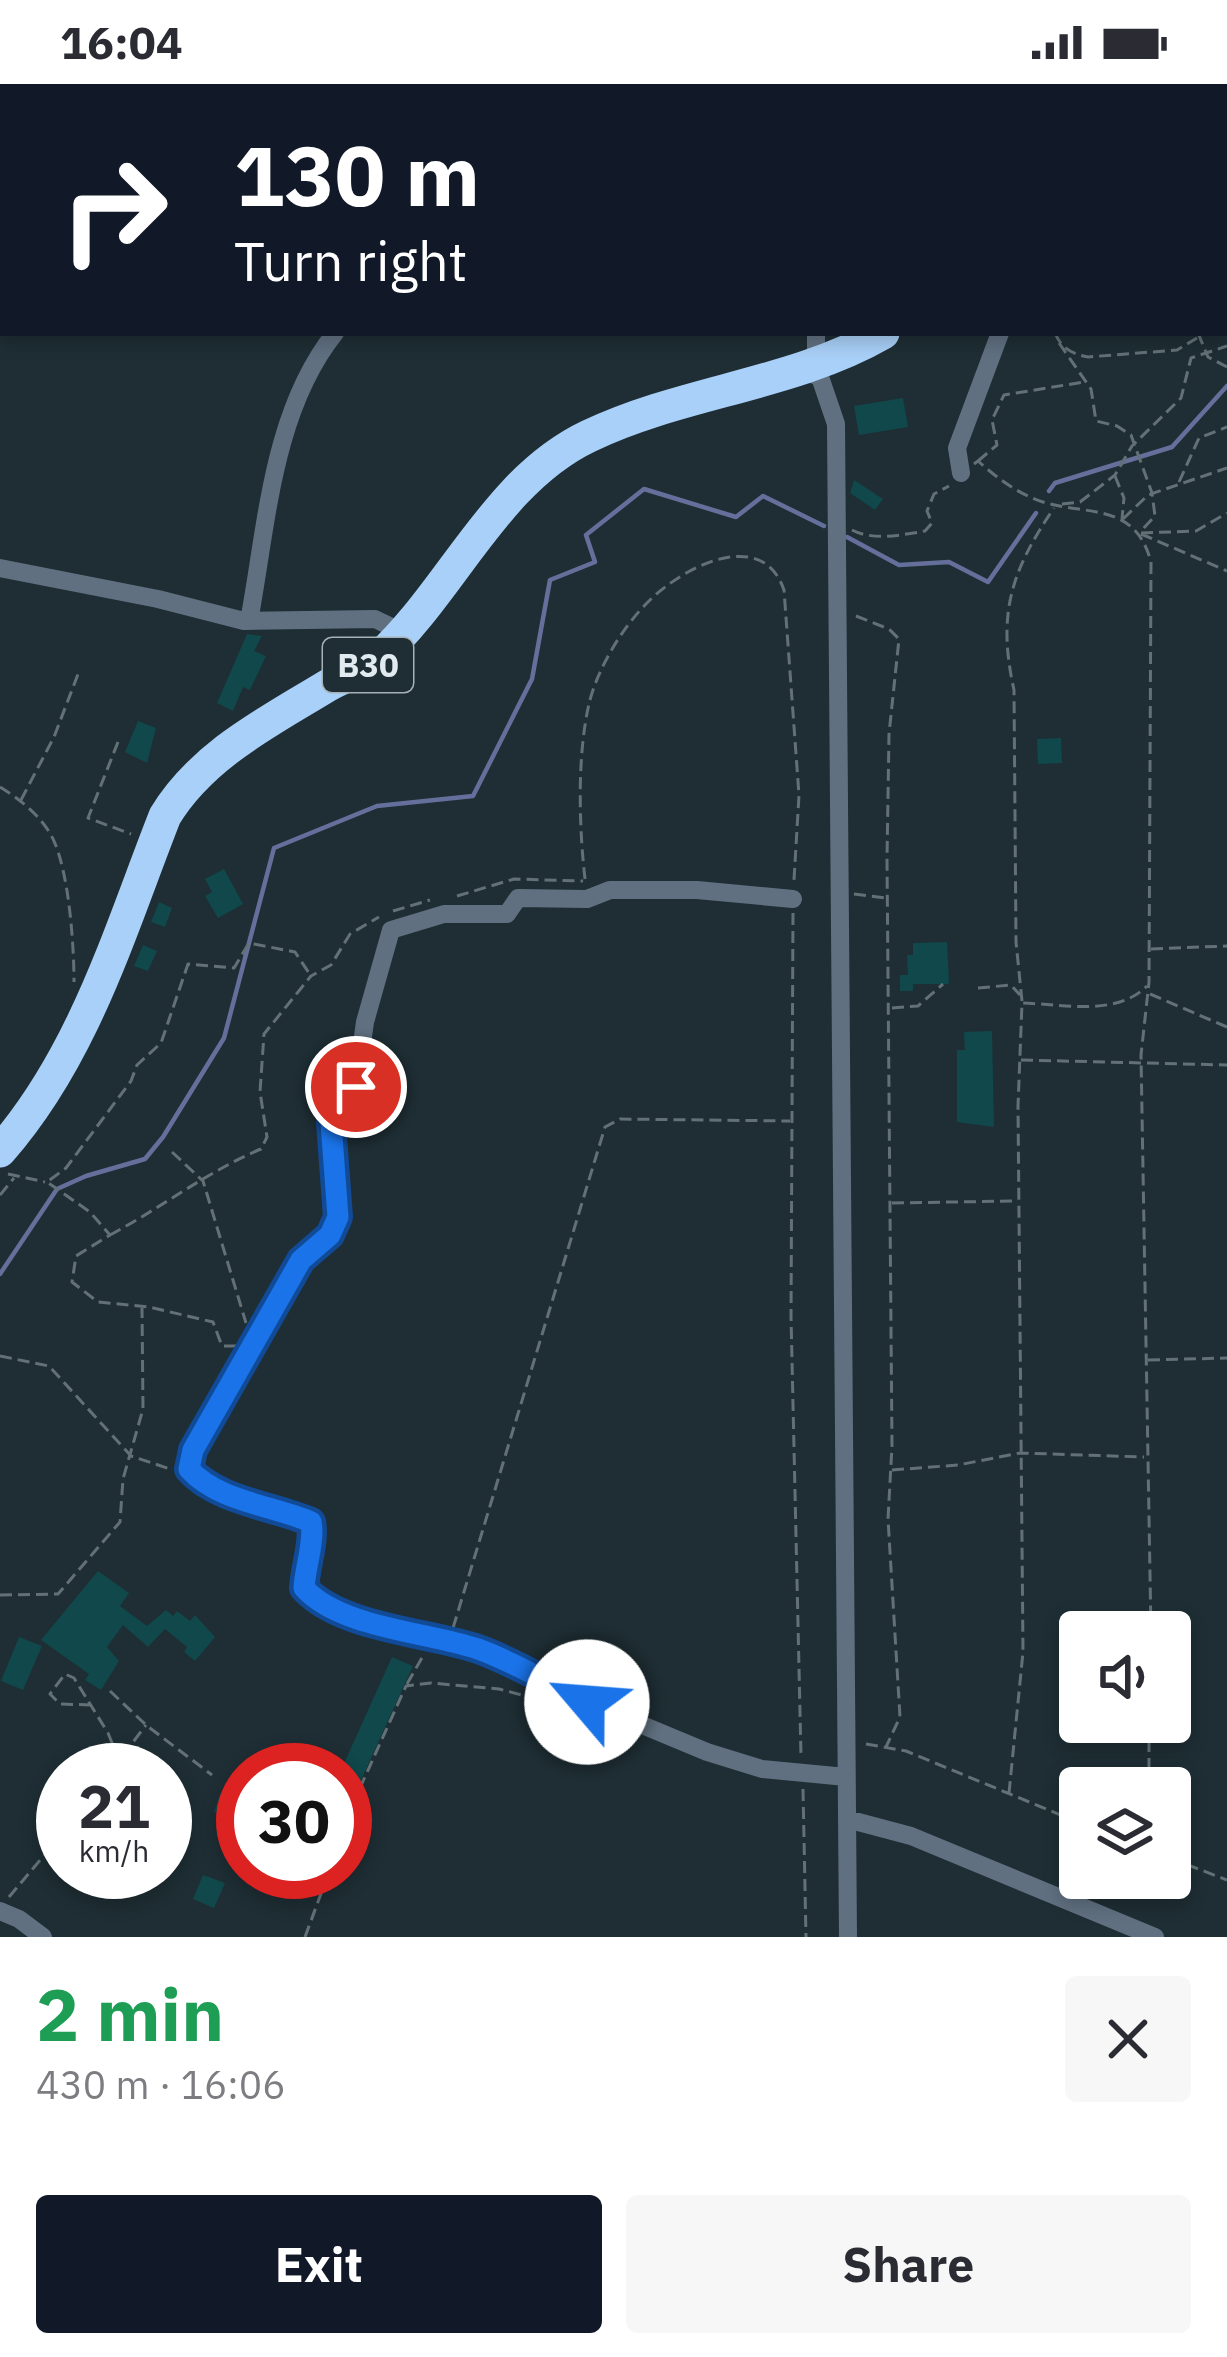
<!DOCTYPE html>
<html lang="en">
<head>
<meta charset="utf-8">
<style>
	:root { --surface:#fff; --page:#f7f7f7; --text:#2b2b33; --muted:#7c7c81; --accent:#111827 }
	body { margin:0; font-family:"IBM Plex Sans",sans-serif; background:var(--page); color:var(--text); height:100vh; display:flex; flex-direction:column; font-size:45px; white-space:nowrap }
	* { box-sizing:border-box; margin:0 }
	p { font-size:39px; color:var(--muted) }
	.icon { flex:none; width:66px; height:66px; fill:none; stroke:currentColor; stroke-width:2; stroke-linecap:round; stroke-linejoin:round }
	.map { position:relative; height:1853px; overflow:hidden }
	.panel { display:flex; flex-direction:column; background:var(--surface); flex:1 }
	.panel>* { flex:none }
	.banner { position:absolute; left:0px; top:0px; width:1227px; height:252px; box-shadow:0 6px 18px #0003; background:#111827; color:#fff; overflow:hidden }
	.tools { position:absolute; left:1059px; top:1527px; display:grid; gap:24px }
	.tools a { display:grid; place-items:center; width:132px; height:132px; border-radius:12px; background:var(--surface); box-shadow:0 6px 18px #0003; font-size:60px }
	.speed { position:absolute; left:36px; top:1659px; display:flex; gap:24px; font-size:60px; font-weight:700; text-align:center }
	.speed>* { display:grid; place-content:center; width:156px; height:156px; border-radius:50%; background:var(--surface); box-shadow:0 6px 18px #0003; line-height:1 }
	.speed small { font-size:30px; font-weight:400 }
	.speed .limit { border:18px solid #d22; background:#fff; color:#111 }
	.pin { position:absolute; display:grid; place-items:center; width:102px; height:102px; color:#fff; margin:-51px; border:6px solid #fff; border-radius:50%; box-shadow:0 3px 12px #0007 }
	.me { position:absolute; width:132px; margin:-66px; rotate:297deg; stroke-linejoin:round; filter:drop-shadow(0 0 9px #0008) }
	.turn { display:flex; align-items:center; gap:42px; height:252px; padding:0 36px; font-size:54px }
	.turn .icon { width:156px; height:156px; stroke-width:2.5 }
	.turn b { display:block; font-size:84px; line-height:102px }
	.round { display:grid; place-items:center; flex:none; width:126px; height:126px; border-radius:12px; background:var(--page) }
	.summary { display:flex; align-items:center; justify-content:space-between; height:204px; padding:0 36px }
	h1 { font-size:72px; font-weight:700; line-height:90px; color:#1e9e55 }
	.cta { display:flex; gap:24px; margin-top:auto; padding:24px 36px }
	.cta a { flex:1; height:138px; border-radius:12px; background:var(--accent); color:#fff; font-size:48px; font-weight:700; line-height:138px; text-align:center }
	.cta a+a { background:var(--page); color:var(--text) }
	.status { display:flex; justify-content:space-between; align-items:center; height:84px; padding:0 60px; background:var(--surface); direction:ltr }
	.status svg { height:33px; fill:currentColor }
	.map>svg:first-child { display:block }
</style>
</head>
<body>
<div class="status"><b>16:04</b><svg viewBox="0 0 49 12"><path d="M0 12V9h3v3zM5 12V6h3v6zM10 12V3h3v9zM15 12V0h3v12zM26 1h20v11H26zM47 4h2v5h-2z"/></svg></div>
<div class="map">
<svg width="1227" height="1853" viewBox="0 0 1227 1853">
	<rect width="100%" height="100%" fill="#1e2e34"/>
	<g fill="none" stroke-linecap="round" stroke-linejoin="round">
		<path stroke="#656f9b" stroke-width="4.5" d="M1049,407L1055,399L1172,363L1227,302
			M847,453L899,481L949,478L988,498L1036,429
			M0,1190L57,1105L86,1092L145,1075L163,1053L224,954L274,764L377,722L473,712L532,595L550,496L595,478L586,451L644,405L736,433L763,412L824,442"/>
	</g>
	<path fill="#10484b" d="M903,314L908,343L859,351L854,322Z
		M854,396L883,415L875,426L850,409Z
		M247,550L262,552L254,567L266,572L250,606L243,603L233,627L217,619Z
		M138,637L156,644L147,679L125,668Z
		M1061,654L1062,679L1038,680L1037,655Z
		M224,785L243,820L218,834L205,812L212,808L205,795Z
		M159,818L172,824L165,843L151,838Z
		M947,858L949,900H913V907H900V891H908L907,871H913V859Z
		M143,861L157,867L148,887L134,882Z
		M992,947L994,1043L957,1038V966H965L964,948Z
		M98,1487L129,1509L120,1522L147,1542L166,1526L173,1532L177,1527L190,1537L195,1531L215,1553L195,1577L184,1568L187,1563L165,1545L148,1563L123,1541L107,1563L119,1577L101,1606L85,1596L89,1590L41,1556Z
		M19,1553L42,1562L23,1606L1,1597Z
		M392,1573L413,1582L356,1707L345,1702V1686H341Z
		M272,1672L310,1683L309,1686H268Z
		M220,1710L234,1714L228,1733L214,1728Z
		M203,1791L225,1799L214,1824L193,1815Z"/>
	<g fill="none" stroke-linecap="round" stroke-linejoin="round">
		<path stroke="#637176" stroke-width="3" stroke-dasharray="12 6" stroke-linecap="butt" d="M1036,3L1037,0
			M1159,3L1160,0
			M0,60H3
			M1224,93L1227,94
			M1224,143L1227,142
			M1224,206L1227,205
			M1055,249C1061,264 1072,270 1088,273L1177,266L1197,254
			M1198,249L1208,273L1227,283
			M1059,259L1091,305L1096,337L1117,342L1131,351L1152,409L1155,432L1140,448
			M978,377L997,361L992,336L1004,311L1084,298
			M974,380L978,377C997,394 1018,410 1043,418C1089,432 1135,418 1151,478L1149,898L1141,971L1151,1548
			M1115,392L1124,414L1122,435
			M1179,398L1199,354L1227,343
			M1062,420L1080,418L1115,391L1132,362L1181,314L1191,274L1227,262
			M1123,435L1148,411L1227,384
			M852,446C873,457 902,451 925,447L932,439L927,427L934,410L949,402
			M1141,449L1196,447L1227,429
			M1141,450L1227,487
			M856,532L889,545L899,555L889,650L887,775L892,1362L888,1435L900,1633L886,1663
			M118,658L88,734L131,750
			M0,703C21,716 43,733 54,757C69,791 74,860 74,898
			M21,716L54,653L80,585
			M585,795C579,743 577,672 589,620C597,585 623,542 649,517C683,483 762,442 784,506L799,711L794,796
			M854,810L886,814
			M457,812L514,795L583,797
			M393,827L430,816
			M793,829L791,1232L801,1672
			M1151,865L1227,862
			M978,904L1011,901L1020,911
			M1150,910L1227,943
			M1022,917L1016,858L1014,606C997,530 1011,487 1054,424
			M892,924L918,922L943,900
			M1021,976L1227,981
			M172,1068L203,1097L246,1239
			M8,1090L45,1098
			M0,1111L14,1094
			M892,1119L1015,1117
			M110,1151C161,1124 208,1087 261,1065L267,1053L260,1008L264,950L311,892L331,881L350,850L379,833
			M236,1262H222L213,1238L149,1223L98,1218L72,1198L76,1172L110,1151L90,1128L47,1098L66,1084L131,997L137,981L161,959L188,880L234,884L249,859L295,868L311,892
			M0,1272L49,1282L131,1372L173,1386
			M1148,1276L1227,1274
			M892,1386L958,1381L1020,1369L1144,1373
			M0,1511L58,1510L120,1438L123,1395L143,1325L142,1224
			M453,1544L605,1043L620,1035L790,1037
			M407,1600L423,1572
			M110,1607L146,1641L212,1691
			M91,1621L60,1620L50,1610L65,1590L74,1594L108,1649L119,1676
			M866,1660L906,1667L1080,1739
			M112,1686L146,1641
			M1149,1704V1638
			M803,1705L806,1853
			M1009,1709L1023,1568L1018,1022L1022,919C1062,920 1116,933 1147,902
			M345,1737L406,1602L431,1599L499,1605L548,1618
			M1170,1774L1227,1796
			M9,1813L63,1749
			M305,1853L329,1788"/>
		<path stroke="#607080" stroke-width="18" d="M818,0V3
			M695,3L698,0
			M816,278V249
			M804,287L820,293L836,340L848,1853
			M961,389L957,364L1000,249
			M0,484L158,515L244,537L375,535L402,548
			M249,537C267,441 272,328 335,249
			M793,815L697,806H610L587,815L518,814L507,830H444L391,846L365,938L356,1002L333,1005L331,1039L338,1133L330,1151L301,1176L193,1366L189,1385C217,1417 273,1422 311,1438C315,1456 305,1484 304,1504L315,1516L356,1532L411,1550L483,1567L587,1618L707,1668L762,1685L846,1693
			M847,1735L911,1752L1155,1853
			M0,1827L19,1835L43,1853"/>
		<path stroke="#a9d0f8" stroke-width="33" d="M1100,3L1101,0
			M0,1067C84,971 119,849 165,732C202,671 268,638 327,602C343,592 362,588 376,576C452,508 494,397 589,352C683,307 793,301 883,249"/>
	</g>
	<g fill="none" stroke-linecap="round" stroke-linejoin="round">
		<g stroke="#114b97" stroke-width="30">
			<path id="route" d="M356,1003L333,1005L331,1039L338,1133L330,1151L301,1176L193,1366L189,1385C217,1417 274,1422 311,1438C315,1456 305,1484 304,1504C340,1544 428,1548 478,1565C515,1578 551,1601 587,1618"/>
		</g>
		<use href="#route" stroke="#1a73e8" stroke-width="21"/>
	</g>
	<g text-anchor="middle" stroke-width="12" stroke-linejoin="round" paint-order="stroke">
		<rect fill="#1e2e34" stroke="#a6b2b7" stroke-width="3" x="323" y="554" width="90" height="54" rx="9"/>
		<g font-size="33" font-weight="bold" fill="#e0eaef">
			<text x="368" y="593">B30</text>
		</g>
	</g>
</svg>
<div class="tools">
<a><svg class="icon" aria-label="sound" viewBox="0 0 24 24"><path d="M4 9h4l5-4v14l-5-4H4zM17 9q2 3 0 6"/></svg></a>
<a><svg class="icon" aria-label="layers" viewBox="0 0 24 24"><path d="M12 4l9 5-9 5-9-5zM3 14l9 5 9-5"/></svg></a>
</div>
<div class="speed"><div>21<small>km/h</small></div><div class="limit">30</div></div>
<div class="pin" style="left:356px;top:1003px;background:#d93025"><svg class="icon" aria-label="arrive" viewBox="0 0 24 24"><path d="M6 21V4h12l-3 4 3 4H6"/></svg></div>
<svg class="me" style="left:587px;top:1618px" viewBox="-20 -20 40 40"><circle r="19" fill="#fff"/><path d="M0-13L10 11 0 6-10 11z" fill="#1a73e8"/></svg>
<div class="banner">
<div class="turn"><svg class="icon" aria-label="right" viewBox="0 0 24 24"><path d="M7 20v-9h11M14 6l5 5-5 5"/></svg><div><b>130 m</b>Turn right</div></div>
</div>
</div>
<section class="panel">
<div class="summary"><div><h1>2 min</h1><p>430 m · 16:06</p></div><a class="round"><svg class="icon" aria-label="close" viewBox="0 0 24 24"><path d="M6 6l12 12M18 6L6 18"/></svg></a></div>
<div class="cta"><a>Exit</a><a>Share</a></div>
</section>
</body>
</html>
